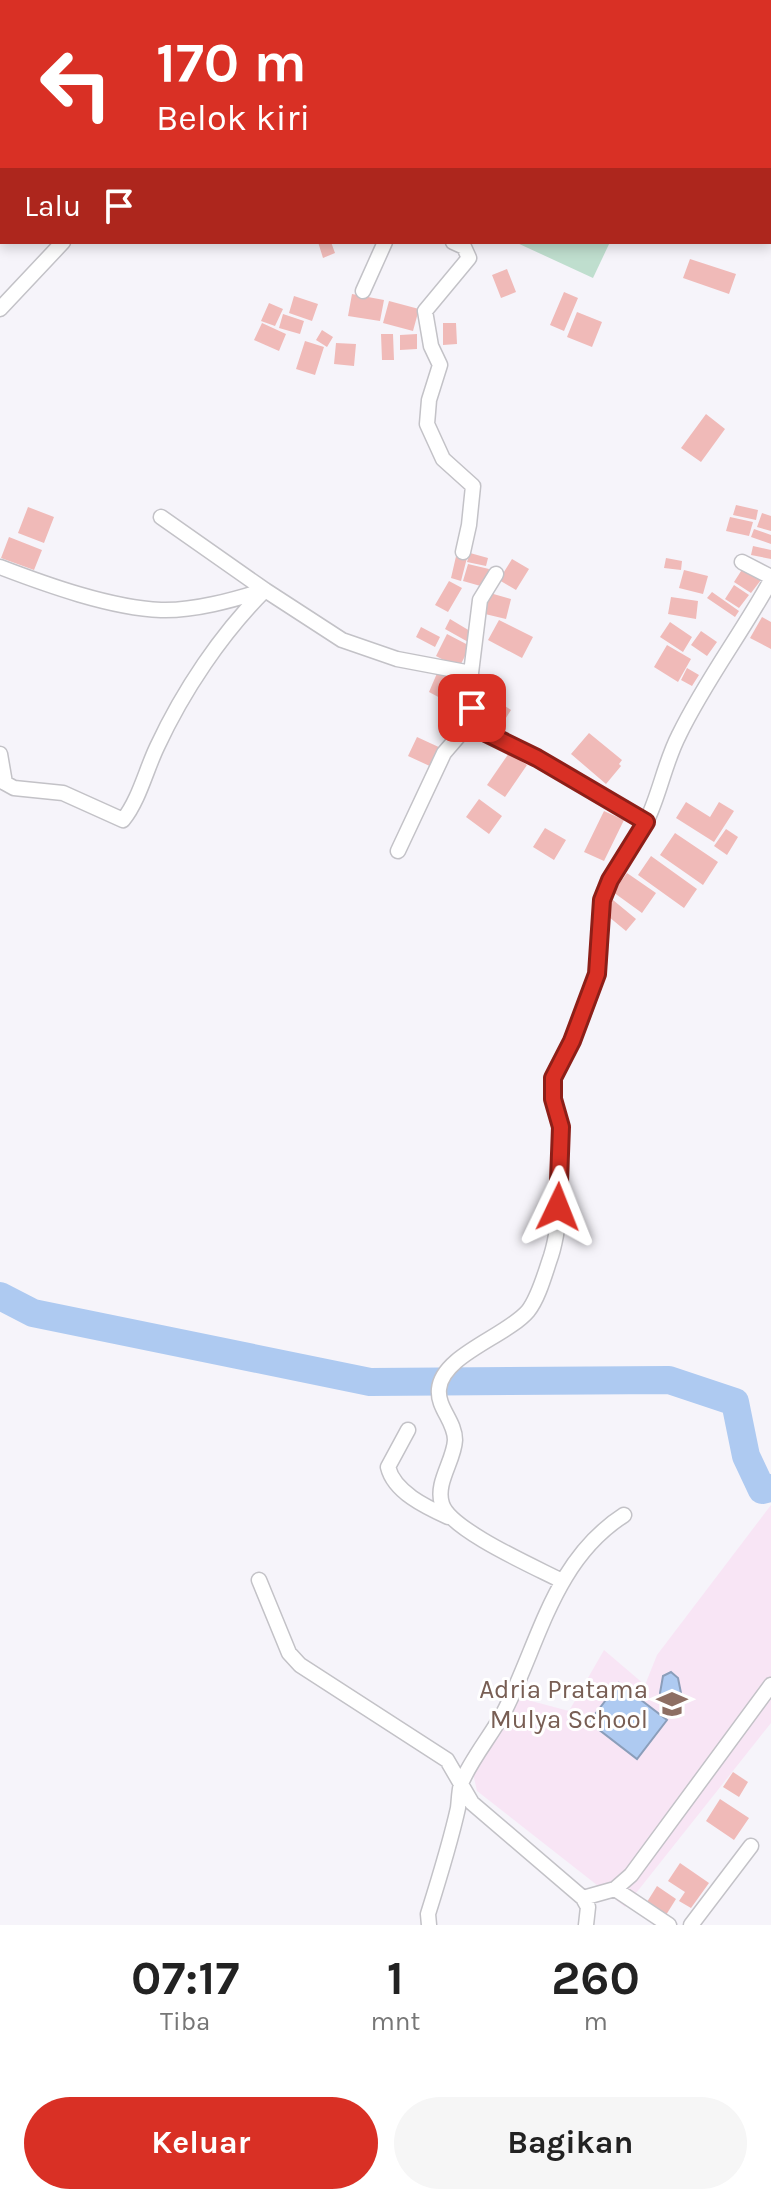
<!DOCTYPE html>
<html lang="id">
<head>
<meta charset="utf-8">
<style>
	:root { --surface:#fff; --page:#f6f6f6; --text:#222; --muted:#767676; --accent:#d93025 }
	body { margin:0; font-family:Karla,sans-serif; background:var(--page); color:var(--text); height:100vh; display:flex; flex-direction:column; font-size:30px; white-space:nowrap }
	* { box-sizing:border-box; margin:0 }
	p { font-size:26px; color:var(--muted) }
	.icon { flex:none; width:44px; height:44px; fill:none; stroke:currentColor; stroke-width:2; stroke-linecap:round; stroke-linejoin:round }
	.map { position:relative; height:1925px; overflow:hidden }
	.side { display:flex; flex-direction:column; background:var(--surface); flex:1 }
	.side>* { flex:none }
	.banner { position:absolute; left:0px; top:0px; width:772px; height:244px; box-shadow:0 4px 12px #0003; background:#d93025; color:#fff; overflow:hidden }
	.pin { position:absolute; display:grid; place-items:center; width:68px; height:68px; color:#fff; margin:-34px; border-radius:16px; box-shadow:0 4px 12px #0006 }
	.me { position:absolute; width:88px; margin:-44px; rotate:2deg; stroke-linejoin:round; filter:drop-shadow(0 0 6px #0008) }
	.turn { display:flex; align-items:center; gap:28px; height:168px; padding:0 24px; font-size:36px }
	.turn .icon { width:104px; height:104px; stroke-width:2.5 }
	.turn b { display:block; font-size:56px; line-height:68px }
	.then { display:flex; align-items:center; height:76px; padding:0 24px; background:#0003; gap:16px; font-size:30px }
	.eta { display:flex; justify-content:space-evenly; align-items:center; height:136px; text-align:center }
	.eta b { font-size:48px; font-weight:700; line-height:56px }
	.primary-button { display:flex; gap:16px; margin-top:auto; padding:16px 24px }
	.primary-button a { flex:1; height:92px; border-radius:48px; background:var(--accent); color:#fff; font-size:32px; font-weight:700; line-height:92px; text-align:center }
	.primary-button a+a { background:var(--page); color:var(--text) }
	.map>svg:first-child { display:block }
</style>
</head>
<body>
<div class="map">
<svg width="771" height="1925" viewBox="0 0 771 1925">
	<rect width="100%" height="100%" fill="#f6f4fa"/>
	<path fill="#f8e5f5" d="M771,1505V1723L625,1907L477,1791L473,1773L520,1698L569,1711L604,1650L645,1685L657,1655Z"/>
	<path fill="#bfdece" d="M515,242H610L593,278Z"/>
	<path fill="#aecaf1" stroke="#8b9eba" stroke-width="2" d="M671,1672L678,1678L682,1698L670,1709L660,1693L663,1676Z
		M619,1683L667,1720L637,1759L589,1722Z"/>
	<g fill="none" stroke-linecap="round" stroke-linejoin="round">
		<path stroke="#aecaf1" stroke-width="28" d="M0,1296L33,1313L370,1382L669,1380L735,1402L746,1456L762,1490L771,1488"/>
	</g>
	<path fill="#f0bab8" d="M318,242H331L335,253L323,258Z
		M690,259L736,274L729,294L683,278Z
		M507,269L516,292L501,298L492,275Z
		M564,292L578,298L564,331L550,325Z
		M352,294L384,300L380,321L348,316Z
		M294,296L318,304L312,321L289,313Z
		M389,301L419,309L413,331L383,323Z
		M269,303L283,309L275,326L261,321Z
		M577,312L602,322L592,347L567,337Z
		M283,314L304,321L300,334L279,328Z
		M262,323L286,334L279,351L254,340Z
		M443,323H456L457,344L443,345Z
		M322,330L333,337L327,347L316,340Z
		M381,334H393L394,360H382Z
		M417,334V349L400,350V335Z
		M305,341L324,347L315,375L296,369Z
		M336,343L356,344L354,366L334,364Z
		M706,414L725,429L701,462L681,448Z
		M736,505L758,510L756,520L733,515Z
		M28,507L54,517L44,543L18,533Z
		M762,513L771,516V531L757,527Z
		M730,517L753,522L749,536L726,531Z
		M754,529L771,535V544L751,537Z
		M9,537L42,550L34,570L1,558Z
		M753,546L771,550V559L751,555Z
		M457,552L468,554L461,581L451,578Z
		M470,553L488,558L486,566L467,562Z
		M666,558L682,561L681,570L664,568Z
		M512,559L529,569L516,590L499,580Z
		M468,564L489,569L484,587L463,581Z
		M743,568L761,580L751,593L734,582Z
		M684,570L708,576L703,594L679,588Z
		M449,581L462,588L448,612L435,605Z
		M734,585L749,595L739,608L725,599Z
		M712,592L739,611L735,617L707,598Z
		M490,593L511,599L506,619L485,614Z
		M671,597L698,601L696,619L668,614Z
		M762,617L771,622V649L750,638Z
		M450,619L475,634L470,643L445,629Z
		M499,620L533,637L522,658L488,640Z
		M670,622L692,637L683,652L660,637Z
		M421,627L440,637L435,647L416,637Z
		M701,631L717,642L707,656L691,645Z
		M447,634L470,646L459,668L436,656Z
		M667,645L691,659L678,682L654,667Z
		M687,668L699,675L692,686L681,680Z
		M438,671L454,678L444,700L429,692Z
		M456,678L470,685L452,725L438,719Z
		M489,696L511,710L499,729L477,715Z
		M589,733L622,760L619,764L621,766L606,784L571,754Z
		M417,737L443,749L434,768L408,756Z
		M509,753L527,765L505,797L487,785Z
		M479,799L502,816L489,834L466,817Z
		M686,802L710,817L719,802L734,811L714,842L676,818Z
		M604,811L624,820L604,861L584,852Z
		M545,828L566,840L554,860L533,847Z
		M726,829L738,837L727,855L714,846Z
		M675,833L718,862L703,885L660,855Z
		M651,856L697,889L684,908L638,875Z
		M627,873L656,893L642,913L613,892Z
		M613,900L636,919L626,931L603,912Z
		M733,1772L748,1782L739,1797L723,1787Z
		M720,1799L749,1818L734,1840L706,1821Z
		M680,1863L709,1883L691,1908L679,1901L685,1892L668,1881Z
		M657,1886L676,1899L666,1915L647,1902Z"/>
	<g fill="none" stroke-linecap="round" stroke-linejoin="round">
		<g stroke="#c3c2c7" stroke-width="17">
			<path id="street" d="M117,0L122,2
				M642,0L646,2
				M241,2L242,0
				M576,2L577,0
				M770,76H771
				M453,242L464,247L469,258L425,311L431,346L440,365L429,400L427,424L443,459L473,486L469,525L463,552
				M363,291L385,242
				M0,309L63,242
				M742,562L771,577
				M0,567C47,585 111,608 161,610C194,611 233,600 265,590L161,517
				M496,574L480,600L471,673L475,717L484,732L537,758L646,822
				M0,754L5,783L14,788L63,793L123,820C139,800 146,770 157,747C183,691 221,634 265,590L342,640L397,659L471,673
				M398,851L444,753L475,717
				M408,1430L388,1467C394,1492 426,1507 448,1517
				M259,1580L289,1653L300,1665L447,1760L472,1803L583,1898L588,1907L586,1925
				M562,1581C537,1568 450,1530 442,1504C435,1483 454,1461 455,1440C455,1421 437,1408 439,1389C442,1355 507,1336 528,1311C539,1297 545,1273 551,1256C562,1221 562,1166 560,1130C559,1112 549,1095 554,1076C557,1063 567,1052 573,1039C582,1019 590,997 596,977C604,951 596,924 603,899C610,869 634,848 647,820C660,793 665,762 679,735C705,681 742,633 771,580
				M615,1889L669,1925
				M583,1898L615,1889L631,1875L771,1685
				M429,1925L428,1914C439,1879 450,1844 458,1808C459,1800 459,1791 461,1784C469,1762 493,1733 505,1710C540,1640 554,1560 624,1515
				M691,1925L751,1846"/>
		</g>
		<use href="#street" stroke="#fff" stroke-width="14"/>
	</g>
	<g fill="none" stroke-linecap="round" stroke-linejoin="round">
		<g stroke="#8d1f18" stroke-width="20">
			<path id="route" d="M472,708L484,732L537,758L646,822L610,880L602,900L597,974L572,1041L553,1078V1099L561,1127L558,1207"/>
		</g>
		<use href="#route" stroke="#d93025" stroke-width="14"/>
	</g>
	<defs>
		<g id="school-bare" transform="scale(2.4)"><path d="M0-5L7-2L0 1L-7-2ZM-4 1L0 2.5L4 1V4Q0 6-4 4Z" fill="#8d6e63" stroke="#fff" stroke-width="2.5" paint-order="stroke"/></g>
	</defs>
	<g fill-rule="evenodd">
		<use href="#school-bare" x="672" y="1704"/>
	</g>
	<g text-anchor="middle" stroke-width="6" stroke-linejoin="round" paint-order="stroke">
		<g font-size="26" fill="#785e54" stroke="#fff" text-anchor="end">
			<text x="648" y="1698">Adria Pratama<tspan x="648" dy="30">Mulya School</tspan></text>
		</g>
	</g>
</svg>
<div class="pin" style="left:472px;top:708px;background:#d93025"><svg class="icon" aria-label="arrive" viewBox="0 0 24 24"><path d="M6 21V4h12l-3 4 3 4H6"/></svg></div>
<svg class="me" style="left:558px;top:1207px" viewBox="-20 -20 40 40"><path d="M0-17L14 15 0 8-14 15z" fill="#d93025" stroke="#fff" stroke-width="4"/></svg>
<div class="banner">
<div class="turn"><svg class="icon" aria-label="left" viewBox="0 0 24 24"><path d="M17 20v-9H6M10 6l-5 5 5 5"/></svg><div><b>170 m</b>Belok kiri</div></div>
<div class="then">Lalu<svg class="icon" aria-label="arrive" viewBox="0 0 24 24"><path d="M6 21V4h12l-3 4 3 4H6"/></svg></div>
</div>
</div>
<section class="side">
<div class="eta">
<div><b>07:17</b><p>Tiba</p></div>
<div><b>1</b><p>mnt</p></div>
<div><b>260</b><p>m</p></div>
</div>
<div class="primary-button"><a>Keluar</a><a>Bagikan</a></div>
</section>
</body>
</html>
